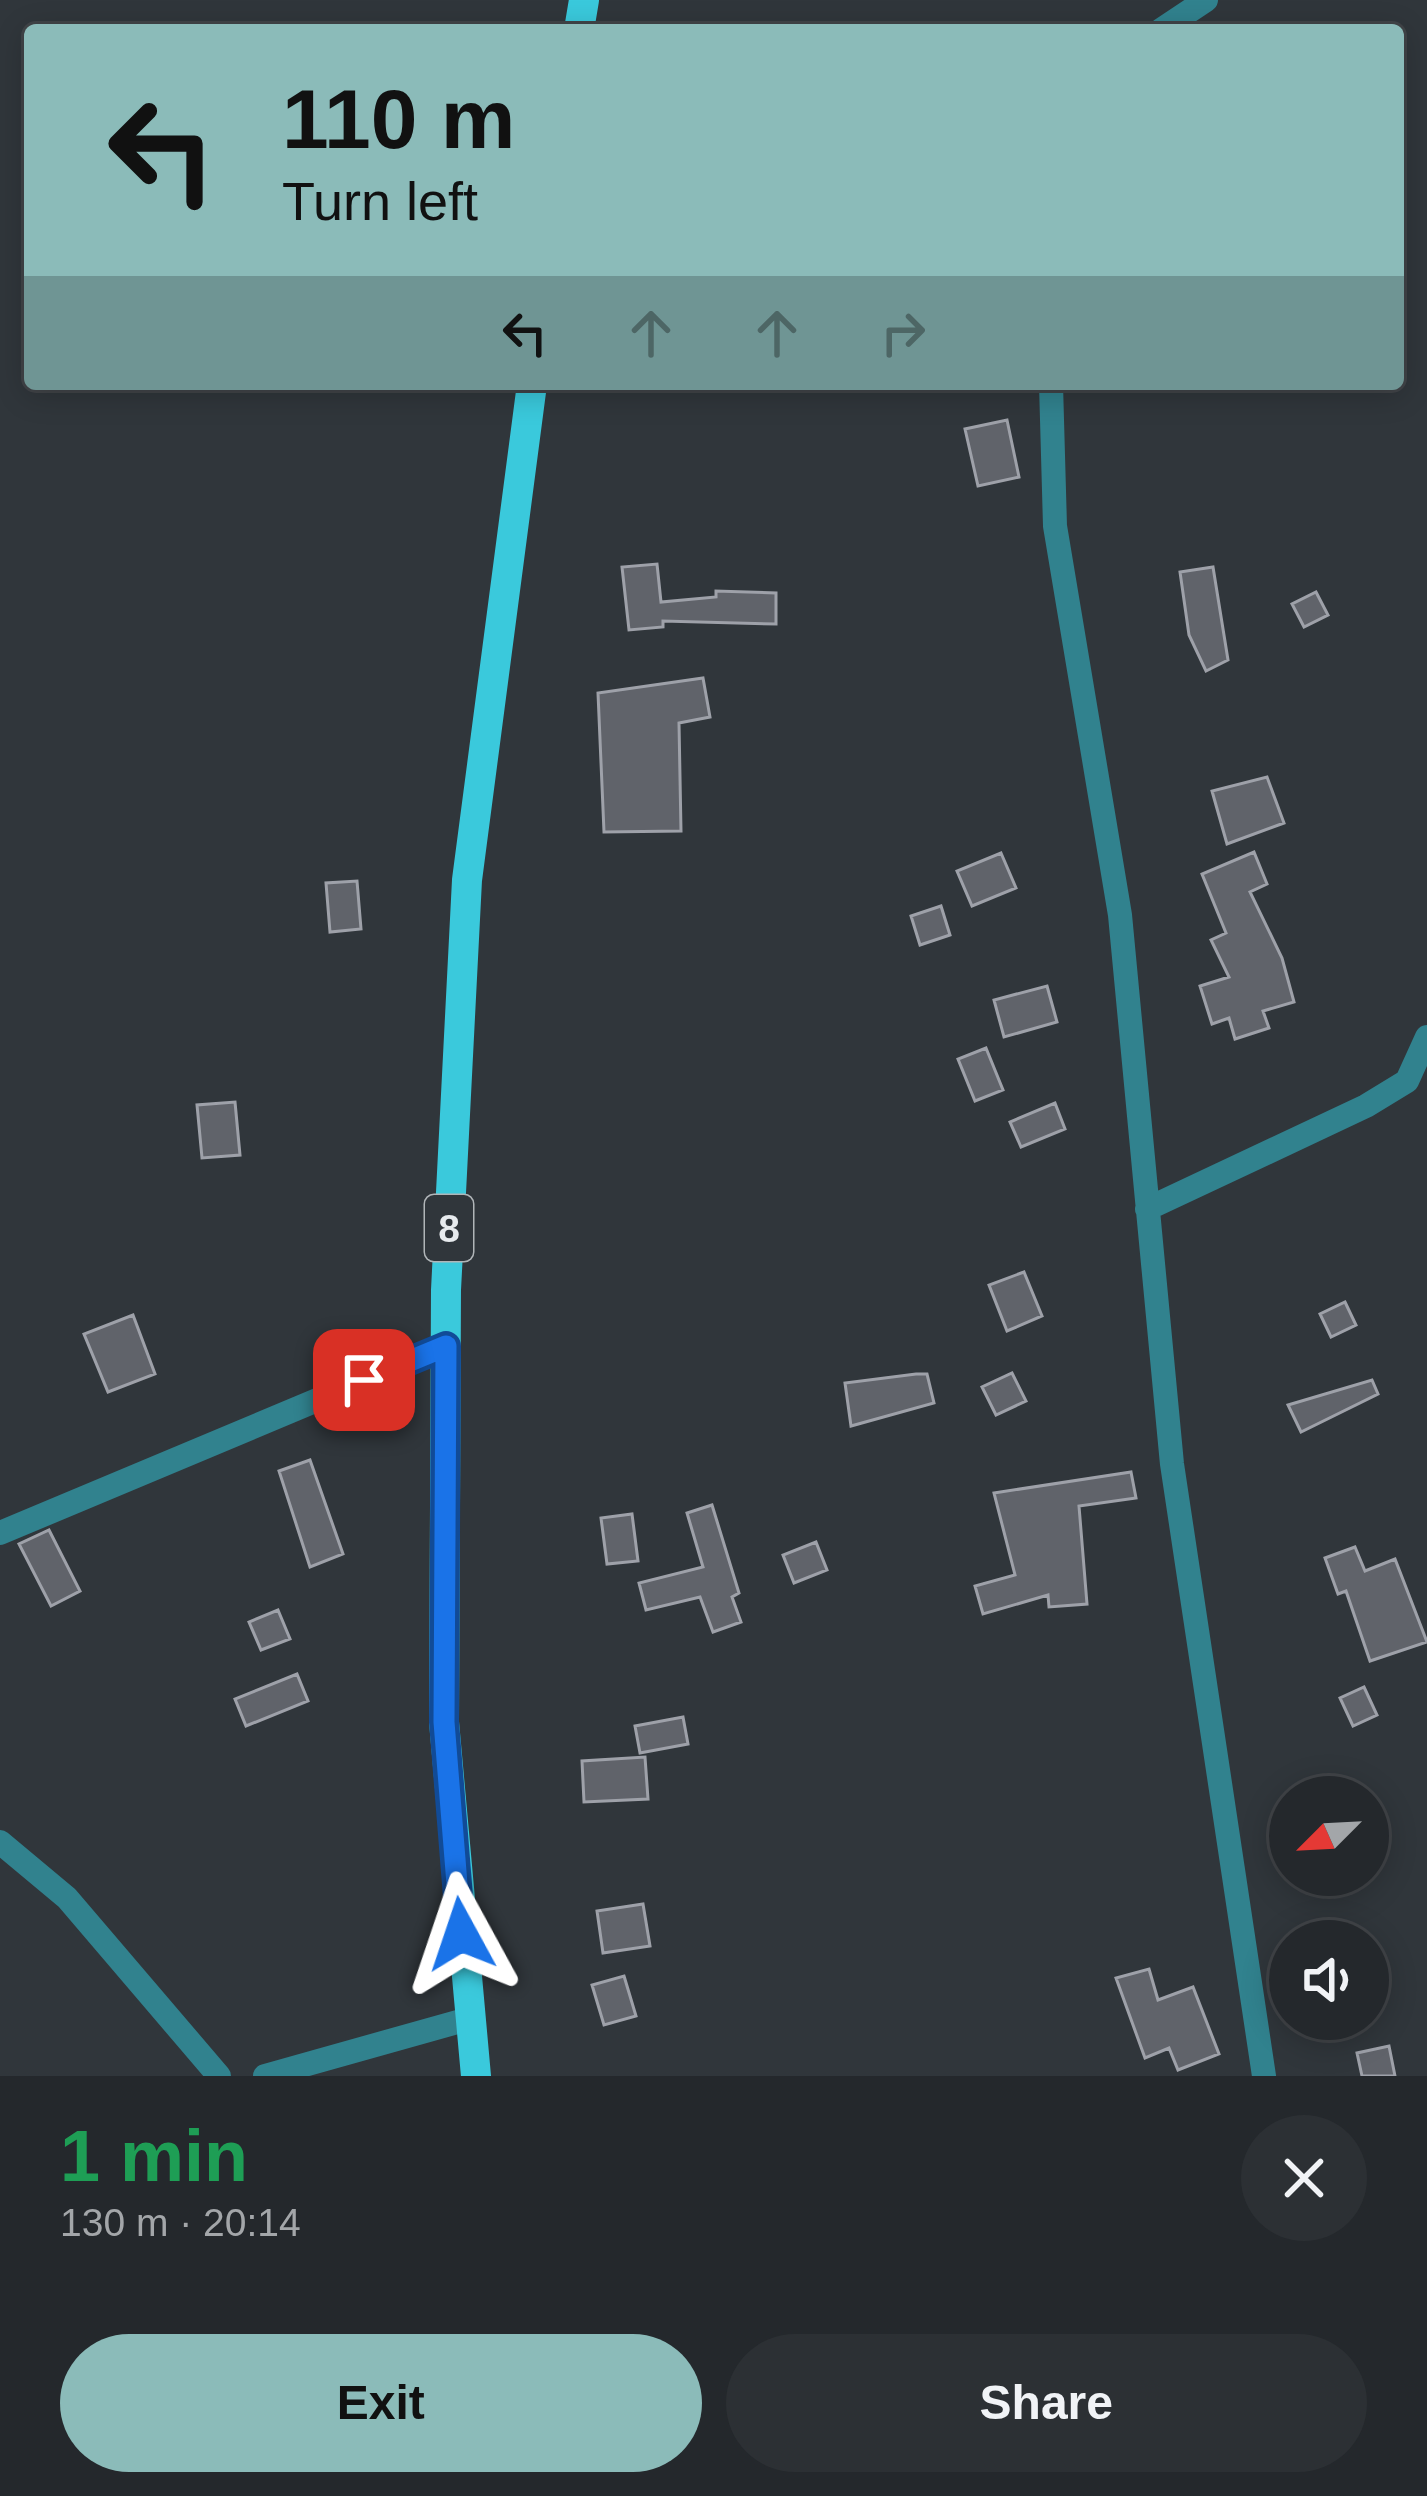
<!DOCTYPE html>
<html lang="en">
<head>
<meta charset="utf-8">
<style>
	:root { --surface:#24282c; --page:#2c3034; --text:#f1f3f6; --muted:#a3a6a9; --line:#414448; --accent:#8bbbb9 }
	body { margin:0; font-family:Arial,sans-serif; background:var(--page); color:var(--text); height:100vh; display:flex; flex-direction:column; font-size:45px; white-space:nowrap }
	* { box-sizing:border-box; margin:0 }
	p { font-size:39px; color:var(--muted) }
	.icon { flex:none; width:66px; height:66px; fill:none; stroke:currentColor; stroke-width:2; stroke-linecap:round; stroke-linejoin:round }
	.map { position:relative; height:2076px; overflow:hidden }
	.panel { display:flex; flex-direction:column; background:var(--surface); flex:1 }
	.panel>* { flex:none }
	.banner { position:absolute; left:24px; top:24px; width:1380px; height:366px; border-radius:12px; box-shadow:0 6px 30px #0003,0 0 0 3px var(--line); background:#8bbbb9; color:#111; overflow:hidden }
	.needle { width:78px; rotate:246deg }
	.controls { position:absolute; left:1269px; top:1776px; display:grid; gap:24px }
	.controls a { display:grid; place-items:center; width:120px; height:120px; border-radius:50%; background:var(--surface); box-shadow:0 6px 30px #0003,0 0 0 3px var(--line); font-size:60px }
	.pin { position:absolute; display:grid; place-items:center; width:102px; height:102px; color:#fff; margin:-51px; border-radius:24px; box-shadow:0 6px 18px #0006 }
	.me { position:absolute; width:132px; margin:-66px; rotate:355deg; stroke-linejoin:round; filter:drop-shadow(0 0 9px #0008) }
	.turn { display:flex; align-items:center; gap:42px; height:252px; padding:0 60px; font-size:54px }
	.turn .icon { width:156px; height:156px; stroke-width:2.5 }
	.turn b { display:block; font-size:84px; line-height:102px }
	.lanes { display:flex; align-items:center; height:114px; padding:0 60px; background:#0003; justify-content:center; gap:60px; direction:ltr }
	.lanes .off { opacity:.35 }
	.round { display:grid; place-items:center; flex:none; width:126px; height:126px; border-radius:63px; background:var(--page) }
	.summary { display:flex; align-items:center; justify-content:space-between; height:204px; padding:0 60px }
	h1 { font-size:72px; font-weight:700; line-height:90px; color:#1e9e55 }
	.cta { display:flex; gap:24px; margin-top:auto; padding:24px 60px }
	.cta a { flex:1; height:138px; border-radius:72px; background:var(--accent); color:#111; font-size:48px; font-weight:700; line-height:138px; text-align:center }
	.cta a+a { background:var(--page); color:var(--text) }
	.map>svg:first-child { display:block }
</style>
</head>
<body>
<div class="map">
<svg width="1427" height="2076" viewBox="0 0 1427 2076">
	<rect width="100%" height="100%" fill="#30363b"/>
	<path fill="#60636a" stroke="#9ea1a9" stroke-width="3" d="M1007,420L1019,477L978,486L965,429Z
		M657,564L661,602L716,597V591L776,593V624L663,621V627L629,630L622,567Z
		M1213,567L1228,660L1206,671L1189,635L1180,572Z
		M1316,592L1328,615L1304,627L1292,604Z
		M703,678L710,717L679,723L681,831L604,832L598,693Z
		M1267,777L1284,823L1227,844L1212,791Z
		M1254,852L1267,884L1250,892L1282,958L1294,1002L1263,1011L1269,1028L1235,1039L1229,1018L1212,1024L1200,986L1229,977L1211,940L1226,933L1202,874Z
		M1001,853L1016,888L972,906L957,871Z
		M357,881L361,929L330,932L326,883Z
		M941,906L950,935L920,945L911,916Z
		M1047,986L1057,1022L1004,1037L994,1000Z
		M986,1048L1003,1090L975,1101L958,1059Z
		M235,1102L240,1155L202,1158L197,1105Z
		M1055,1103L1065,1129L1021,1147L1010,1122Z
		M1024,1272L1042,1316L1007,1331L989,1285Z
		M1345,1302L1356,1325L1331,1337L1320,1314Z
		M133,1315L155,1374L108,1392L84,1334Z
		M1012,1373L1026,1401L996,1415L982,1387Z
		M916,1374H927L934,1403L851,1426L845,1383Z
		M1372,1380L1378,1394L1301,1432L1288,1405Z
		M310,1460L343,1554L310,1567L279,1471Z
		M1131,1472L1136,1498L1079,1506L1087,1604L1049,1607L1048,1595L983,1614L975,1586L1015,1575L994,1493Z
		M712,1505L739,1593L732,1597L741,1622L713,1632L700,1597L646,1610L639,1583L703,1567L687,1513Z
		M632,1514L638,1561L607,1564L601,1518Z
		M49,1530L80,1591L51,1606L19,1544Z
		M816,1542L827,1570L794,1583L783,1555Z
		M1355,1547L1365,1571L1395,1559L1427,1642L1370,1661L1346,1591L1338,1594L1325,1558Z
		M278,1610L290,1639L261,1650L249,1622Z
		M297,1674L308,1701L246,1726L235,1699Z
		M1364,1687L1377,1715L1353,1726L1340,1698Z
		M683,1717L688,1744L640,1753L635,1726Z
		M645,1757L648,1799L584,1802L582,1761Z
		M643,1904L650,1946L603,1953L597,1911Z
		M1149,1969L1158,2000L1193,1987L1219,2054L1178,2070L1169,2048L1145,2058L1116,1978Z
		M624,1976L636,2016L604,2025L592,1985Z
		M1389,2046L1395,2076H1362L1357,2053Z"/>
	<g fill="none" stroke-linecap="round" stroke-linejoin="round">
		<path stroke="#31828e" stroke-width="24" d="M1161,30L1206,0
			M1051,384L1055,526L1120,915L1172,1464L1264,2076
			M1147,1209L1366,1106L1407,1081L1427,1037
			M0,1533L446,1346
			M0,1842L67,1898L219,2076
			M265,2076L468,2019"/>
		<path stroke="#3ac9dc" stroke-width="30" d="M579,30L584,0
			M476,2076L444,1722L446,1290L467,880L532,384"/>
	</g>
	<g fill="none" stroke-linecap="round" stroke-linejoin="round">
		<g stroke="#114b97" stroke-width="30">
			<path id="route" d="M364,1380L446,1346L444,1722L461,1934"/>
		</g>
		<use href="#route" stroke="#1a73e8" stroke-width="21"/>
	</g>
	<g text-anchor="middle" stroke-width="12" stroke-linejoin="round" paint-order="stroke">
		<rect fill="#30363b" stroke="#b0b5b8" stroke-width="3" x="425" y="1195" width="48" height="66" rx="9"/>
		<g font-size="39" font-weight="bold" fill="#e7ebee">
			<text x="449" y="1242">8</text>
		</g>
	</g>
</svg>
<div class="controls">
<a><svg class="needle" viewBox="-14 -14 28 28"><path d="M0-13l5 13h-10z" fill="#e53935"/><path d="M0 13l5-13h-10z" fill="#a3a6a9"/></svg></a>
<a><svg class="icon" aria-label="sound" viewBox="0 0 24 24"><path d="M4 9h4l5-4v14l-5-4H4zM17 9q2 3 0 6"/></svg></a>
</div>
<div class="pin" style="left:364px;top:1380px;background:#d93025"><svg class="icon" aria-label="arrive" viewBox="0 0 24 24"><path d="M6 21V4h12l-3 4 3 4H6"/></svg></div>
<svg class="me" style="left:461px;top:1934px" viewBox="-20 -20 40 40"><path d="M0-17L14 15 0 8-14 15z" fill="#1a73e8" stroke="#fff" stroke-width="4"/></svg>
<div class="banner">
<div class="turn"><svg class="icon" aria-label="left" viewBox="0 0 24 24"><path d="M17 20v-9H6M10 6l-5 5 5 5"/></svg><div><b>110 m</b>Turn left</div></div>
<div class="lanes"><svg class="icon" aria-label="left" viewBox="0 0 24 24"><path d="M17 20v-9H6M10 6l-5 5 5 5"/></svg><svg class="icon off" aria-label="ahead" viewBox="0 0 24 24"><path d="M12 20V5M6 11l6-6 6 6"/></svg><svg class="icon off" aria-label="ahead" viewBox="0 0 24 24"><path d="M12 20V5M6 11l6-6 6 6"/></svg><svg class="icon off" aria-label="right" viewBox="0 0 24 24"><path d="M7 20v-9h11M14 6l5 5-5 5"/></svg></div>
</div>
</div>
<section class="panel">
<div class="summary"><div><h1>1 min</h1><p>130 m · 20:14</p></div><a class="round"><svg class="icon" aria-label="close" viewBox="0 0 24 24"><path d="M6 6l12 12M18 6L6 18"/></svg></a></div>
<div class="cta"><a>Exit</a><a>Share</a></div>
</section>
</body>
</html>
